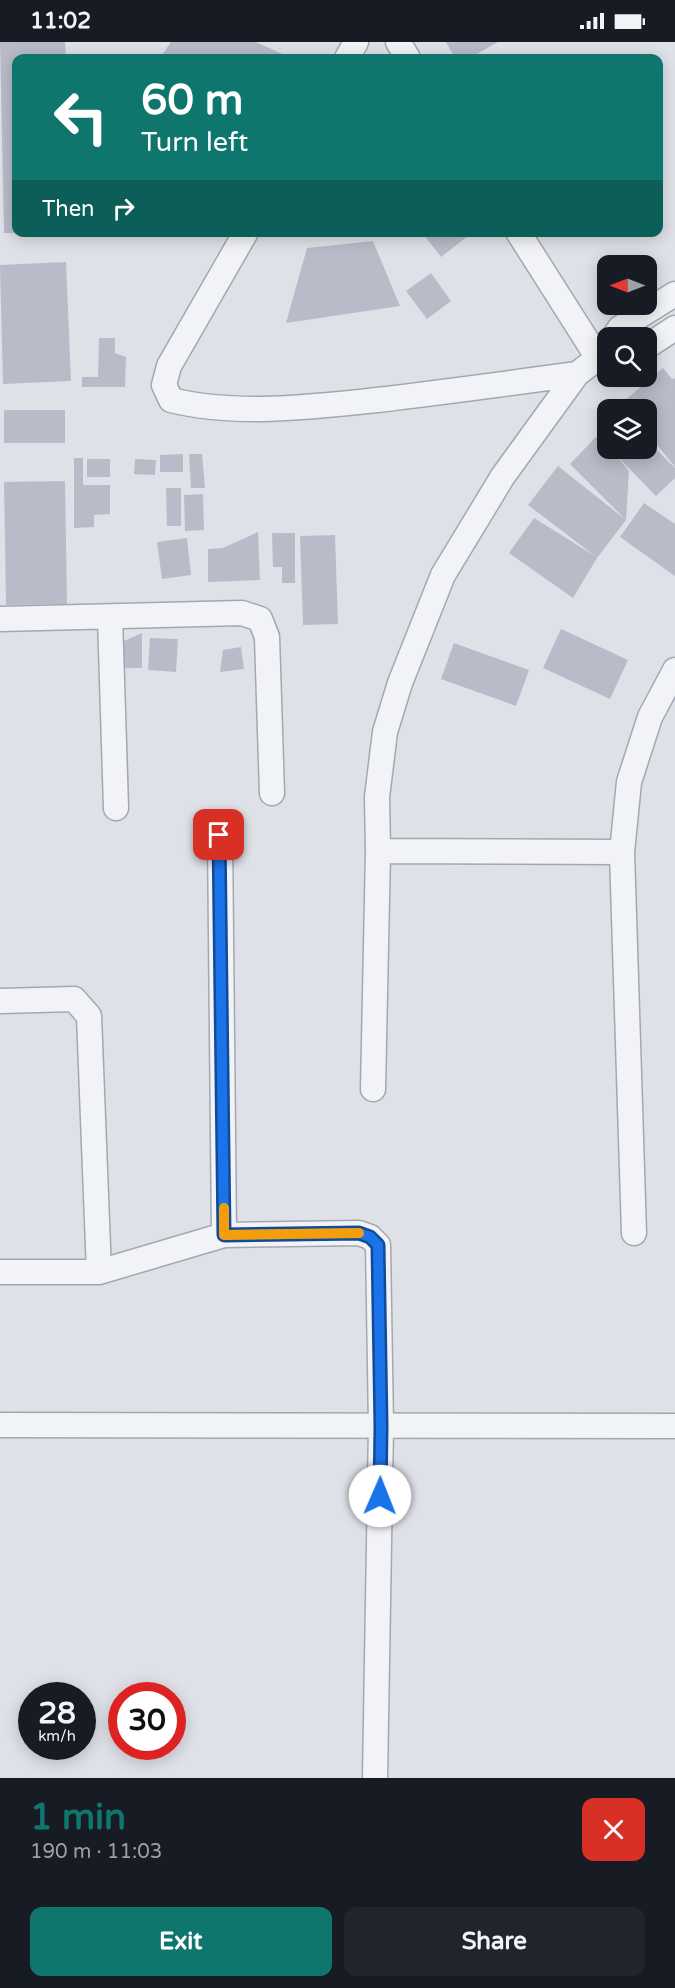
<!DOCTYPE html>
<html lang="en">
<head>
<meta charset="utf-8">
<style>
	:root { --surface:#171b24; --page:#20242c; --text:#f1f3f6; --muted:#9ea1a6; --accent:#0f766e }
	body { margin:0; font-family:"Varela Round",sans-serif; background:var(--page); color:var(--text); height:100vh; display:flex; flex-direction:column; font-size:22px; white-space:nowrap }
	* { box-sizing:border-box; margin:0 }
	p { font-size:20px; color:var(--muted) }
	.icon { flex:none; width:33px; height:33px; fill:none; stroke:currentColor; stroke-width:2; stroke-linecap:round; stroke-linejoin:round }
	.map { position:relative; height:1736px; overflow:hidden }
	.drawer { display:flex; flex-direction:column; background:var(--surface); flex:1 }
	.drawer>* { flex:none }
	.hud { position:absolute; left:12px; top:12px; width:651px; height:183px; border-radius:12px; box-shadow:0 3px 15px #0003; background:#0f766e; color:#fff; overflow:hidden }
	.needle { width:39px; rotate:270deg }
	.controls { position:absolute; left:597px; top:213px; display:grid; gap:12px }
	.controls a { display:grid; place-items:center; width:60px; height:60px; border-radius:12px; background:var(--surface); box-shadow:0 3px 15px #0003; font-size:30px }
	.speed { position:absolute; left:18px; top:1640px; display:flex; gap:12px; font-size:30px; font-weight:700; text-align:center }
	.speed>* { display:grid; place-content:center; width:78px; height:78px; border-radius:50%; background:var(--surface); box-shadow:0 3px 15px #0003; line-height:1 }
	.speed small { font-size:15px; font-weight:400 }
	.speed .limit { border:9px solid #d22; background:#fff; color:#111 }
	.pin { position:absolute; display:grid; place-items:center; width:51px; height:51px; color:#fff; margin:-26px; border-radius:12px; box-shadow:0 3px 9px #0006 }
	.me { position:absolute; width:66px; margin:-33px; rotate:1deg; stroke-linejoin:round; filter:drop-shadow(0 0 4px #0008) }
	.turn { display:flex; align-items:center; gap:21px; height:126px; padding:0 30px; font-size:27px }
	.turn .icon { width:78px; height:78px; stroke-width:2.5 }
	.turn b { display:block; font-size:42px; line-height:51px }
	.then { display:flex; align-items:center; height:57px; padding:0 30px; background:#0003; gap:12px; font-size:22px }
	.round { display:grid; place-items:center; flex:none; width:63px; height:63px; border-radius:12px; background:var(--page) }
	.head { display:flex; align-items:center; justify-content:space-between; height:102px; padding:0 30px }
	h1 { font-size:36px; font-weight:800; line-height:45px; color:var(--accent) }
	.button { display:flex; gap:12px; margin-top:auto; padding:12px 30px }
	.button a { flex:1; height:69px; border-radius:12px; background:var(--accent); color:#fff; font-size:24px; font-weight:800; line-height:69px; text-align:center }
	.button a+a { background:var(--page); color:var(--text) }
	.status { display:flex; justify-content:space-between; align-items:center; height:42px; padding:0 30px; background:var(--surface); direction:ltr }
	.status svg { height:16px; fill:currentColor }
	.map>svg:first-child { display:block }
</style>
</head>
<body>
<div class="status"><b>11:02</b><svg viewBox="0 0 49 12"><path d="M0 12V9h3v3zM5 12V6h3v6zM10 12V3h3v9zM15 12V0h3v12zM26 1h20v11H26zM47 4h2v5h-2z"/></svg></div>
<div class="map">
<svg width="675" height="1736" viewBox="0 0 675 1736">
	<rect width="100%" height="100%" fill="#dfe1e8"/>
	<path fill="#b9bcc8" d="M0,0H65L66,16H16V191H4Z
		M171,0H256L291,16H160Z
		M446,0H498L470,16H455Z
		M427,190H473L441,215L424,193Z
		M373,199L400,264L286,281L307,206Z
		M66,220L71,339L3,342L0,223Z
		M431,231L451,259L427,277L406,249Z
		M99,296H115V311L126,315L125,345H82V335H98Z
		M663,326L672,337L675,336V425L646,389V368H629L623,360Z
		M4,368H65V401H4Z
		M596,395L605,401L608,399V406H646V397L675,426V436L656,454L614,411L629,429L626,478L597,516L573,556L509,511L534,476L595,514L528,463L558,424L626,478L570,422Z
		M183,412V430H160V413Z
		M189,412H202L205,446H191Z
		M74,416H83V443H110V472L94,473V485L74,486Z
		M87,417H110V435H87Z
		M135,417L156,418L155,433L134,432Z
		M65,439L67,562L6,563L4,440Z
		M166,446H181V484H167Z
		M203,452L204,488L185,489L184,453Z
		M644,461L675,482V534L620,495Z
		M258,490L260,538L208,540V507L223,506Z
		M272,491H295V541H282V525H273Z
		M335,493L338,582L303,583L300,494Z
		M187,496L191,533L162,537L157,500Z
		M561,587L628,618L610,657L543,626Z
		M142,591V626H123L124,599Z
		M150,596L178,597L176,630L148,628Z
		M454,601L529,628L516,664L441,637Z
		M241,605L244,627L220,630L223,608Z"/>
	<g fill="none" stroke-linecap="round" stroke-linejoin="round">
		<g stroke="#a4a7b2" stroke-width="27">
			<path id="street" d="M398,0L408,16
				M347,16L356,0
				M246,190L169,324L164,343L171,358C235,374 312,365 377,358C444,350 511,341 577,332
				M518,190L598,316
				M613,296L620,286L675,252
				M646,305L675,286
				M110,575L116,766
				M0,577L242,571L260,577L267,595L272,751
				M220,793L224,1193
				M378,809L622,810
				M0,959L74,957L89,974L99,1230
				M373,1047L378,809L377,755L385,690L400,641L443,533L503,434L577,332L598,316L608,303
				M634,1191L622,810L629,740L650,675L675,628
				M0,1230H99L224,1193L359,1191L370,1195L378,1203L381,1384L375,1736
				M0,1383L675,1384"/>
		</g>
		<use href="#street" stroke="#f2f3f7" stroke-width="24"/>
	</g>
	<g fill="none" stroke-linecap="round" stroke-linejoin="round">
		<g stroke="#114b97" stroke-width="15">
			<path id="route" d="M219,793L224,1193L359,1191L370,1195L378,1203L381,1384L380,1454"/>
		</g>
		<use href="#route" stroke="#1a73e8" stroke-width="10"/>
		<path stroke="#f59e0b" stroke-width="10" d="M224,1166V1193L359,1191"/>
	</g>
</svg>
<div class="controls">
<a><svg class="needle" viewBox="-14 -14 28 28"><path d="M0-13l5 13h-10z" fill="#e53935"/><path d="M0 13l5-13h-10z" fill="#9ea1a6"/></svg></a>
<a><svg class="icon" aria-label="search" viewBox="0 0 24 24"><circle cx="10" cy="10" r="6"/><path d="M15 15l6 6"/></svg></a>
<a><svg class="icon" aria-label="layers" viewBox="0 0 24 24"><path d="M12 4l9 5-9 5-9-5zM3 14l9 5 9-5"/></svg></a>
</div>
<div class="speed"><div>28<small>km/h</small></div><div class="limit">30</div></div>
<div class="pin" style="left:219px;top:793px;background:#d93025"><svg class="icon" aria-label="arrive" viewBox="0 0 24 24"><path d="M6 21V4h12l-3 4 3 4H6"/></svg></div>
<svg class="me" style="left:380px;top:1454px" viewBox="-20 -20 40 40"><circle r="19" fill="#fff"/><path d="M0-13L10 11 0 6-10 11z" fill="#1a73e8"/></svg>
<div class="hud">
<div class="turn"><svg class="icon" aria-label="left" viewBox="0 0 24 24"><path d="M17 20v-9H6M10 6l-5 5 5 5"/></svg><div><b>60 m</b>Turn left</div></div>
<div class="then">Then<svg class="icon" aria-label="right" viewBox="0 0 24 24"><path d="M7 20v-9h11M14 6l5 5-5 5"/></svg></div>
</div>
</div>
<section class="drawer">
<div class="head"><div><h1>1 min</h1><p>190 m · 11:03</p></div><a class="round" style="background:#d93025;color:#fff"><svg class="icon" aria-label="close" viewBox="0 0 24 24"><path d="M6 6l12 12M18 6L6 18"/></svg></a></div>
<div class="button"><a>Exit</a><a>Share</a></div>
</section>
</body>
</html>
